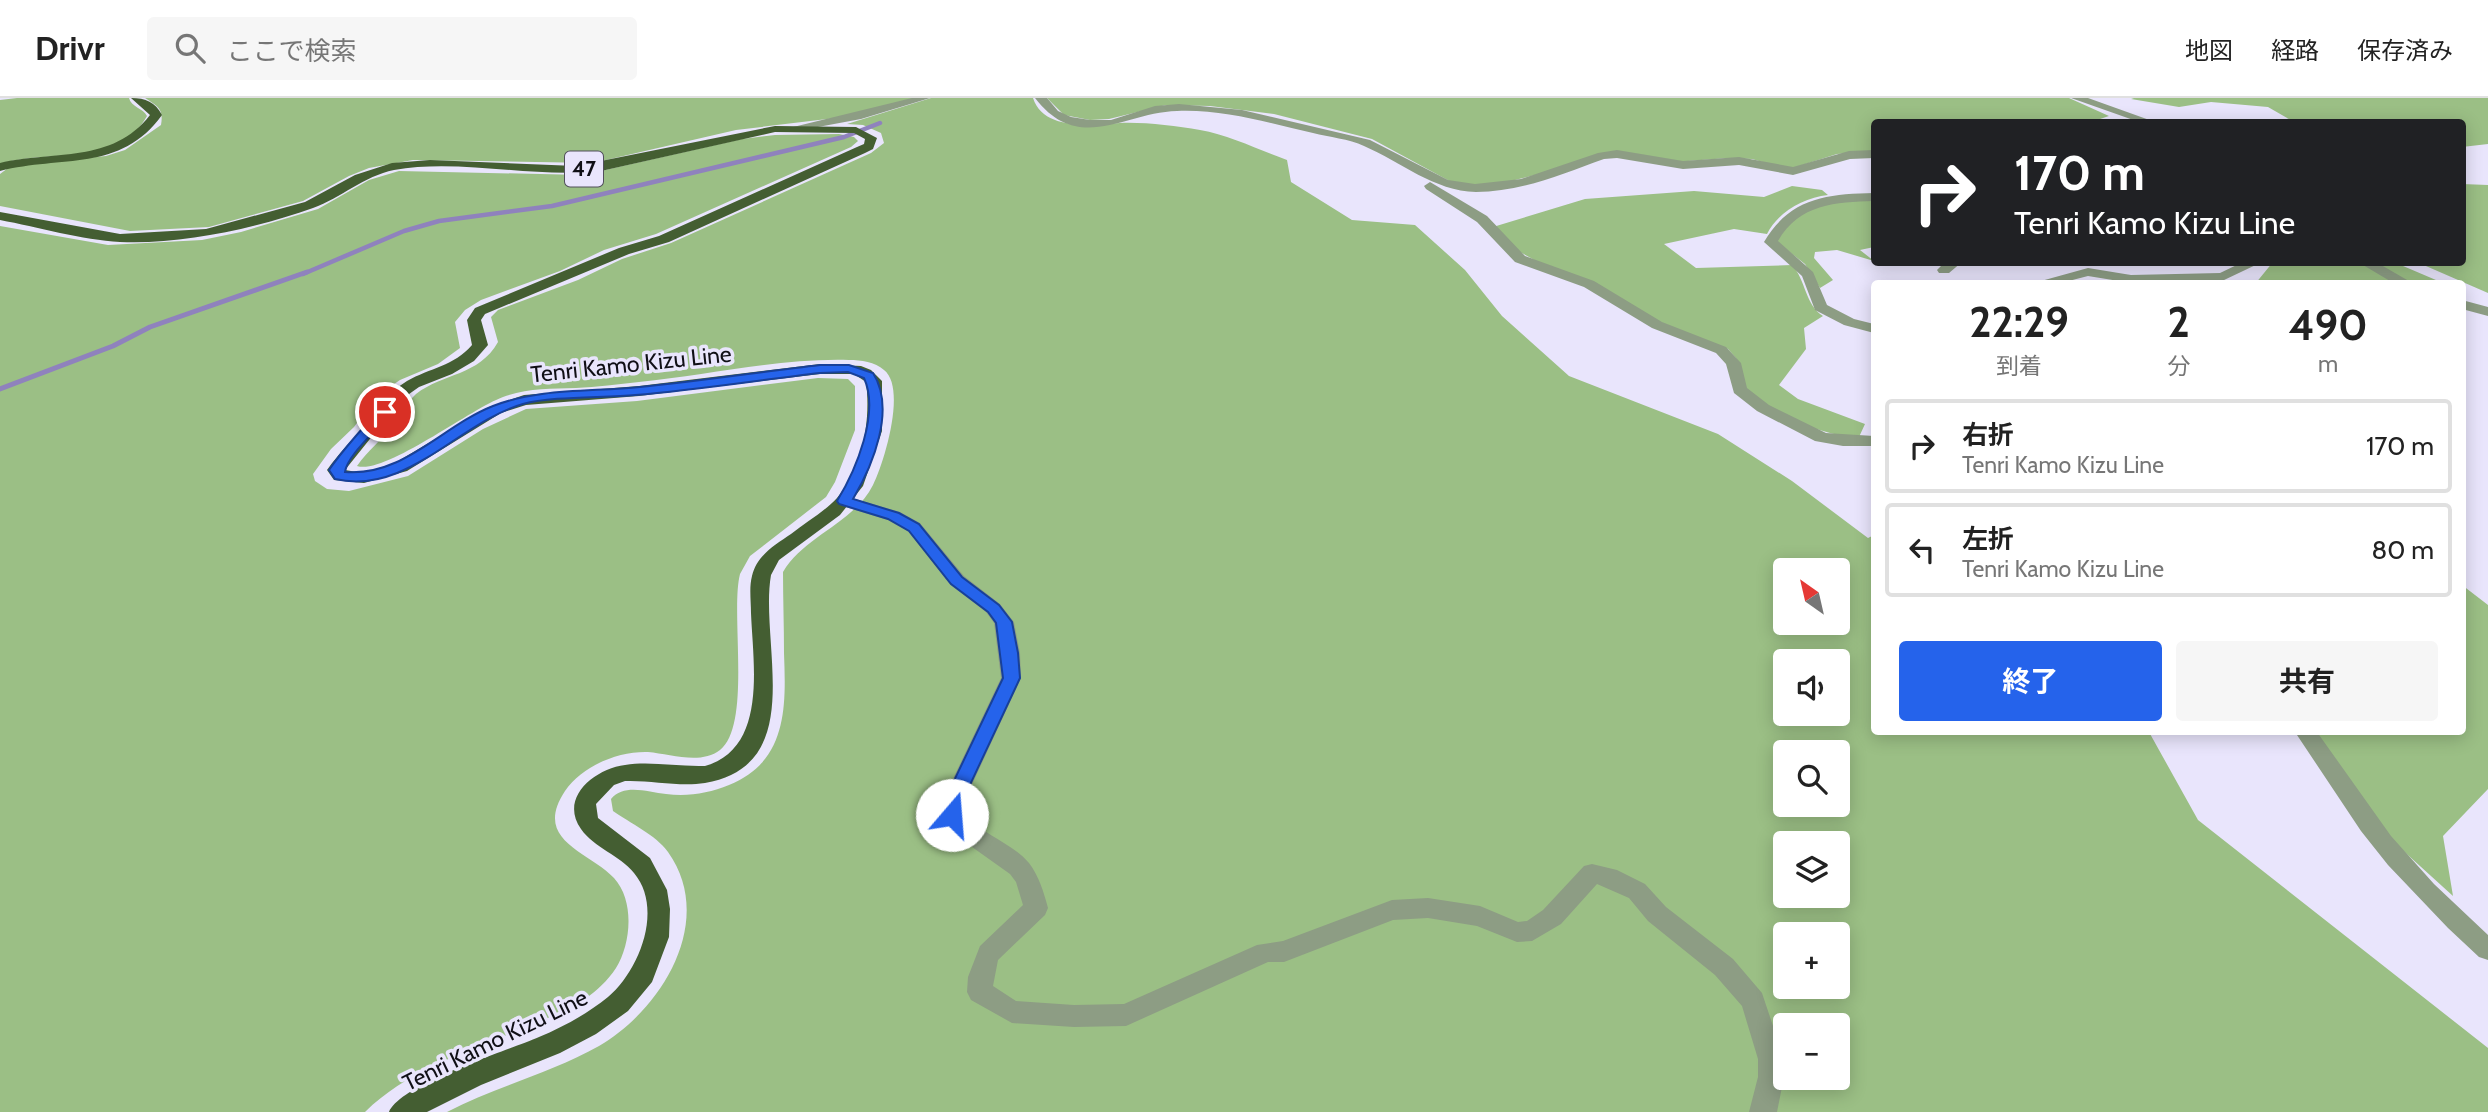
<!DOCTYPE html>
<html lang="ja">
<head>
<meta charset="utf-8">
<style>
	:root { --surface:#fff; --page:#f6f6f6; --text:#222; --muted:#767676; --line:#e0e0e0; --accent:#2563eb }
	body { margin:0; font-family:Cabin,"Noto Sans JP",sans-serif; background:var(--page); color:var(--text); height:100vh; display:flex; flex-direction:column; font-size:26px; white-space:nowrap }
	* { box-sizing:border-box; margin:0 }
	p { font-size:23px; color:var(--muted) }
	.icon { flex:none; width:38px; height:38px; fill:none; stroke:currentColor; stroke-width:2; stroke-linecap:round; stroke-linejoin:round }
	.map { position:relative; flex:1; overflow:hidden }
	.sheet { position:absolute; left:1871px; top:182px; width:595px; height:455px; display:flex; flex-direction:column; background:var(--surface); border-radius:7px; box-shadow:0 4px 18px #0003 }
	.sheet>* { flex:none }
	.hud { position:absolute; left:1871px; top:21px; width:595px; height:147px; border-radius:7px; box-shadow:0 4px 18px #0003; background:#202124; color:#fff; overflow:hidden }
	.needle { width:46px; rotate:326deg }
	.fabs { position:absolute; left:1773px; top:460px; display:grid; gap:14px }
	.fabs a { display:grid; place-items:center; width:77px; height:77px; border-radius:7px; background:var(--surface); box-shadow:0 4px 18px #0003; font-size:35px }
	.pin { position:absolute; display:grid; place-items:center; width:60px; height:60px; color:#fff; margin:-30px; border:4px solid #fff; border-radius:50%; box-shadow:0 2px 7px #0007 }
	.me { position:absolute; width:77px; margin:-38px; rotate:18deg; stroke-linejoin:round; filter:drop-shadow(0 0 5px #0008) }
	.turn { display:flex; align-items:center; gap:24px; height:147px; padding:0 28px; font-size:32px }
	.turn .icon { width:91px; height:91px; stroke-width:2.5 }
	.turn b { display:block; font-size:49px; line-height:60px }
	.eta { display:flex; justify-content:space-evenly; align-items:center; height:119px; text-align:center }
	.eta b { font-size:42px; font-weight:700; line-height:49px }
	.button { display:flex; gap:14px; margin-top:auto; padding:14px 28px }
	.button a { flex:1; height:80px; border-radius:7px; background:var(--accent); color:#fff; font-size:28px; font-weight:700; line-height:80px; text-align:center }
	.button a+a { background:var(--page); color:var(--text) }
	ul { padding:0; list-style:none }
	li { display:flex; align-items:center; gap:21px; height:94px; margin:0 14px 10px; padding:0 14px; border:4px solid var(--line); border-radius:7px }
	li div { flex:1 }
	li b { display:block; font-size:26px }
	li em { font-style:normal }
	header { display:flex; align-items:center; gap:42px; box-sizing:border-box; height:98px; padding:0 35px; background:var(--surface); border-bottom:2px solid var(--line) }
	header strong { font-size:33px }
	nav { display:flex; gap:38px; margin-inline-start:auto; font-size:24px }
	.search { width:490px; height:63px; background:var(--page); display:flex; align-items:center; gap:18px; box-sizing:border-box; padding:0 24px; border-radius:7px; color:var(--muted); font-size:26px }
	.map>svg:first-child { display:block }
</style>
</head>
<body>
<header>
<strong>Drivr</strong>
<div class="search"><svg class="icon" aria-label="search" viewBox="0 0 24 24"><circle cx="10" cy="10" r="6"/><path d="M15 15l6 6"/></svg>ここで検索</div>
<nav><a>地図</a><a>経路</a><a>保存済み</a></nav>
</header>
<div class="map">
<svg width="2488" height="1014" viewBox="0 0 2488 1014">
	<rect width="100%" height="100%" fill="#e9e5fc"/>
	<path fill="#9bbf85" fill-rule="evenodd" d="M17,0H129C131,9 143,10 147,18C119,69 47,51 0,66V2Z
		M145,0H917L844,19L736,32L593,65L413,62L369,70L349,78L303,103L209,129L130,133L0,108V76L12,67L106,58L125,52L161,27C164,10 157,8 145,0Z
		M931,0H1033C1044,34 1093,26 1120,25C1145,24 1175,28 1200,32C1229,37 1259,52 1287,62L1291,84L1352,122L1415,127L1465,172L1502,218L1569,278L1718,336L1792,383L1868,440L1874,437V634H2149L2198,722L2488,950V1014H447C495,989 551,975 599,948C661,912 717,823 668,754C656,737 630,725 613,713L611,701C624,685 648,694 666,696C688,699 709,695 729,687C788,663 786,608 784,555C784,528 783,501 783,474C804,438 854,425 873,387C884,365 907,290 884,272C875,264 861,262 849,262C779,260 708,277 639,284C618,286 597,289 576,290C550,291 527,290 503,299C470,311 385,377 357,368C368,352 382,342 393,327C401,317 407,304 416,296C443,275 479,278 498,244L491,219L498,212L578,182L622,161L671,145L871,55L884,45L881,35L863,27L847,26ZM1785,472H1838V525H1785ZM1785,564H1838V616H1785ZM1785,654H1838V707H1785ZM1785,746H1838V798H1785ZM1785,836H1838V889H1785ZM1785,928H1838V980H1785Z
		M1047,0H2069L2109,18L2091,24H1874V53L1837,56L1796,69H1780L1752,61L1728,60L1675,64L1624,55L1495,87L1455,86L1372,41L1274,16L1210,8L1166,7L1109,21L1090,22L1064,17Z
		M2134,0H2488V46L2462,49V24H2294L2268,9L2211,4L2179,9L2131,1Z
		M839,36L854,39L858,43L851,49L656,136L604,152L560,173L481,202L465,212L455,224L460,250L438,266L400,282L378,297L354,329L331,351L313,376L315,383L327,391L349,393L408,378L483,331L526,311L637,303L818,280L848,281L855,288V332L835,384L826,399L750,458L740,476C730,515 752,626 720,652C701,667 670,656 648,654C618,653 582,668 565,693C532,743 589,753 614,780C635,803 631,846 616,870C595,902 562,914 529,928C473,952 410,970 365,1014H0V128L108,147L202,142L241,134L318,111L369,82L399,73L583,77L742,41L775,37Z
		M2462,86L2488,87V195L2419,165L2462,164Z
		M1792,88L1822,92L1828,97C1803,100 1778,114 1767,136L1734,131L1664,146L1696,170L1792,167C1806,182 1805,207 1823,218L1804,230L1806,251L1779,287L1798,301L1865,326L1859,339C1816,338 1783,316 1747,295L1736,260L1728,251L1660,224L1538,164L1520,154L1493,129L1585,101L1694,93L1764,99Z
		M1839,102L1874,103V149L1860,152L1874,163L1837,152L1815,154L1814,160L1833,182L1820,190L1805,166L1778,145C1777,117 1818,110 1839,102Z
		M2273,164L2396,165L2443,185L2255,186Z
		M2462,487L2488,507V691L2443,738L2453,798L2355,709L2313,634H2462Z"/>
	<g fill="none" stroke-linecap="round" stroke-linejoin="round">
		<path stroke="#8f82bd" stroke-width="4.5" d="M303,176L404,133L439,123L552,108L844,39L880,25"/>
		<path stroke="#8f82bd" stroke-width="5" d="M0,291L113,248L150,229L307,174"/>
		<path fill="#8d9d84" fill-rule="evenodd" d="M912,0H930L861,21L791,34L785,31Z
			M1035,0H1047L1058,13L1071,19L1090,22H1111L1155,8L1179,6L1242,12L1370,42L1448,82L1475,86L1521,81L1598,55L1617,52L1683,63L1739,59L1793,69L1849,53L1874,52V60L1850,61L1793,77L1739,67L1683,71L1617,60L1604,61C1562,76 1521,94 1476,94C1434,93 1401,64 1364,48C1349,41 1329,39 1313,35C1269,25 1223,11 1177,13C1125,14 1079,57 1035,0Z
			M2071,0H2088L2155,24H2139Z
			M1430,84L1487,118L1525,158L1594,183L1662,224L1726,249L1741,265L1747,290L1769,307L1826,335L1874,338V348H1843L1815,343L1757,313L1734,295L1726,266L1716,255L1652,230L1584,189L1515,164L1477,124L1426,91L1424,88Z
			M1874,95V103C1836,104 1799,106 1778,143L1813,174L1827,207L1854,221L1874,226V235L1844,227L1815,212L1802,178L1764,144C1790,100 1826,96 1874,95Z
			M1945,164H1962L1949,175H1939L1937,172Z
			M2243,164H2262L2222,183L2131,185L2088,178L2057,186H2030L2088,170L2131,177L2220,175Z
			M2358,164H2376L2414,186H2395Z
			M2462,202L2488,209V218L2462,211Z
			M845,398L900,414L920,425L964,478L1000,506L1014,524L1020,555L1021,580L970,691L964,715C982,737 1011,744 1029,765C1039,778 1044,795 1048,810L1045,817L998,862L993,888L1016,903L1074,907L1124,906L1257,847L1283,843L1392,802L1428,800L1480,808L1518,824L1527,823L1543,812L1584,768L1592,766L1617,772L1645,786L1666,809L1733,861L1762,895L1784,961V979L1777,1014H1749L1758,979V961L1742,908L1715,877L1648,823L1629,800L1597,786L1561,826L1532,843L1517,844L1477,828L1428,820L1393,822L1284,864H1268L1126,928L1074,929L1012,925L971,902L967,894L968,879L980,848L1023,807L1016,784L1010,776L958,739L941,717L948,691L1001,580L994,525L986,514L950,486L908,433L888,422L839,407L836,403Z
			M2295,634H2317L2391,738L2434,786L2488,837V862L2479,859L2448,830L2388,767L2361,733Z"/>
		<path fill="#445e32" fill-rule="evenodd" d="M131,0C146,0 155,4 162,17C120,75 62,57 0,73V65C54,52 112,66 150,17Z
			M775,28L856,29L877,40L873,51L865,55L669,144L629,156L485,216L481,222L488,247L474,263L452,276L419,289L402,301L345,372L363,375L395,365L489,309L524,297L639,288L820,266L861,268L871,272L882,283V333L863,388L840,417L779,462L771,477C759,545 809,667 705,685C679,689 651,682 625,683L614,687L596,706L598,720L650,760L667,792L670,811L669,839L652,884L628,913L596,936L560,955L481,987L427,1014H389C402,985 507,953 539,939C563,929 587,916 608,899C639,873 664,811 634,775C620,757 594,750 581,731C559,700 594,671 625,667C651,663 678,669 705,668C768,650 753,566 751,515C751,503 749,489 752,478C757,457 775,447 791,436C806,424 824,414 837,400C863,371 871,322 866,284L854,276H820L639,298L526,307L501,315L407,373L364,385L334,382L327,372C339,355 352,342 366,327C380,311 388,294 407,283C430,270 454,268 472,247L467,222L475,210L619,150L659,138L857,49L864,46L865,41L854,35L775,34L601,73C534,81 460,60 394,72C364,78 341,100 313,110C257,130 180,147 120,144C83,142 37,129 0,122V114L120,136L206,131L305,104L355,77L392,65L430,62L576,68Z"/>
	</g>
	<path fill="#2563eb" stroke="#184099" stroke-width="2" d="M820,267H849L873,275C896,311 873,367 853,401L899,415L919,426L962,479L999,507L1012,524L1018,555L1020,580L968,691L958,722L952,724L945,722L942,717L950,691L1003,580L996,525L988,514L951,486L909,433L888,421L839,406L837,403C856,372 880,315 864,280L848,274L820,275C759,282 697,292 635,297C604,300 552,298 523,306C459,324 407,398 335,381L329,372C337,360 374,314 385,310L391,314C379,331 347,357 345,374C403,379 442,328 493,308C539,290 591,294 640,289C700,283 760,274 820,267Z"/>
	<g text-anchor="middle" stroke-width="7" stroke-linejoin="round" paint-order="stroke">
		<rect fill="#e9e5fc" stroke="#514f5b" stroke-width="2" x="565" y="53.5" width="38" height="35" rx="5"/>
		<g font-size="21" font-weight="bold" fill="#100f16">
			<text x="584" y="78">47</text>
		</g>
		<g font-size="23" fill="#100f16" stroke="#e9e5fc">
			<text transform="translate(631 266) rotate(-6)" y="8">Tenri Kamo Kizu Line</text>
			<text transform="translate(495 942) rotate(-26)" y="8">Tenri Kamo Kizu Line</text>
		</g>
	</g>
</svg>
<div class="fabs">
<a><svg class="needle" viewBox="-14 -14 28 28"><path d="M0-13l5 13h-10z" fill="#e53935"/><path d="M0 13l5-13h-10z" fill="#767676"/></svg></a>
<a><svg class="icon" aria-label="sound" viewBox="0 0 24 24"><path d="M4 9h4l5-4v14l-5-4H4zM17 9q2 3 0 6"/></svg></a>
<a><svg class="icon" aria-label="search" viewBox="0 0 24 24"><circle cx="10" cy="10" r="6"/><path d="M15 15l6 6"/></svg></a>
<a><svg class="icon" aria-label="layers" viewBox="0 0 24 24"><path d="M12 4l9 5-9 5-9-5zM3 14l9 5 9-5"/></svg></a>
<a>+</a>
<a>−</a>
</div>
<div class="pin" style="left:385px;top:314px;background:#d93025"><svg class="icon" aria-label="arrive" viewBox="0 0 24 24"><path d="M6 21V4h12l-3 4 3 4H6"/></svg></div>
<svg class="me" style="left:952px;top:717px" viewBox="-20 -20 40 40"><circle r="19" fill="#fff"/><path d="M0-13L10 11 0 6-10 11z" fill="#2563eb"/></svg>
<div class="hud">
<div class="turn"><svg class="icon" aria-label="right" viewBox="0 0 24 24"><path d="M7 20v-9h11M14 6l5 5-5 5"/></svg><div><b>170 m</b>Tenri Kamo Kizu Line</div></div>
</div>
<section class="sheet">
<div class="eta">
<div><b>22:29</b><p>到着</p></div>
<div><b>2</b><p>分</p></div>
<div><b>490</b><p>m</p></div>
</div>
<ul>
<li><svg class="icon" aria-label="right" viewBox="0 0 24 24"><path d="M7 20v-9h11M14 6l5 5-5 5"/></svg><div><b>右折</b><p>Tenri Kamo Kizu Line</p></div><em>170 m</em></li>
<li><svg class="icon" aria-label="left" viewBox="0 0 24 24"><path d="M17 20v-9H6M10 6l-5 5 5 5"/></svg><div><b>左折</b><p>Tenri Kamo Kizu Line</p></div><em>80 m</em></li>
</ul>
<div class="button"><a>終了</a><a>共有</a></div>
</section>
</div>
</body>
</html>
